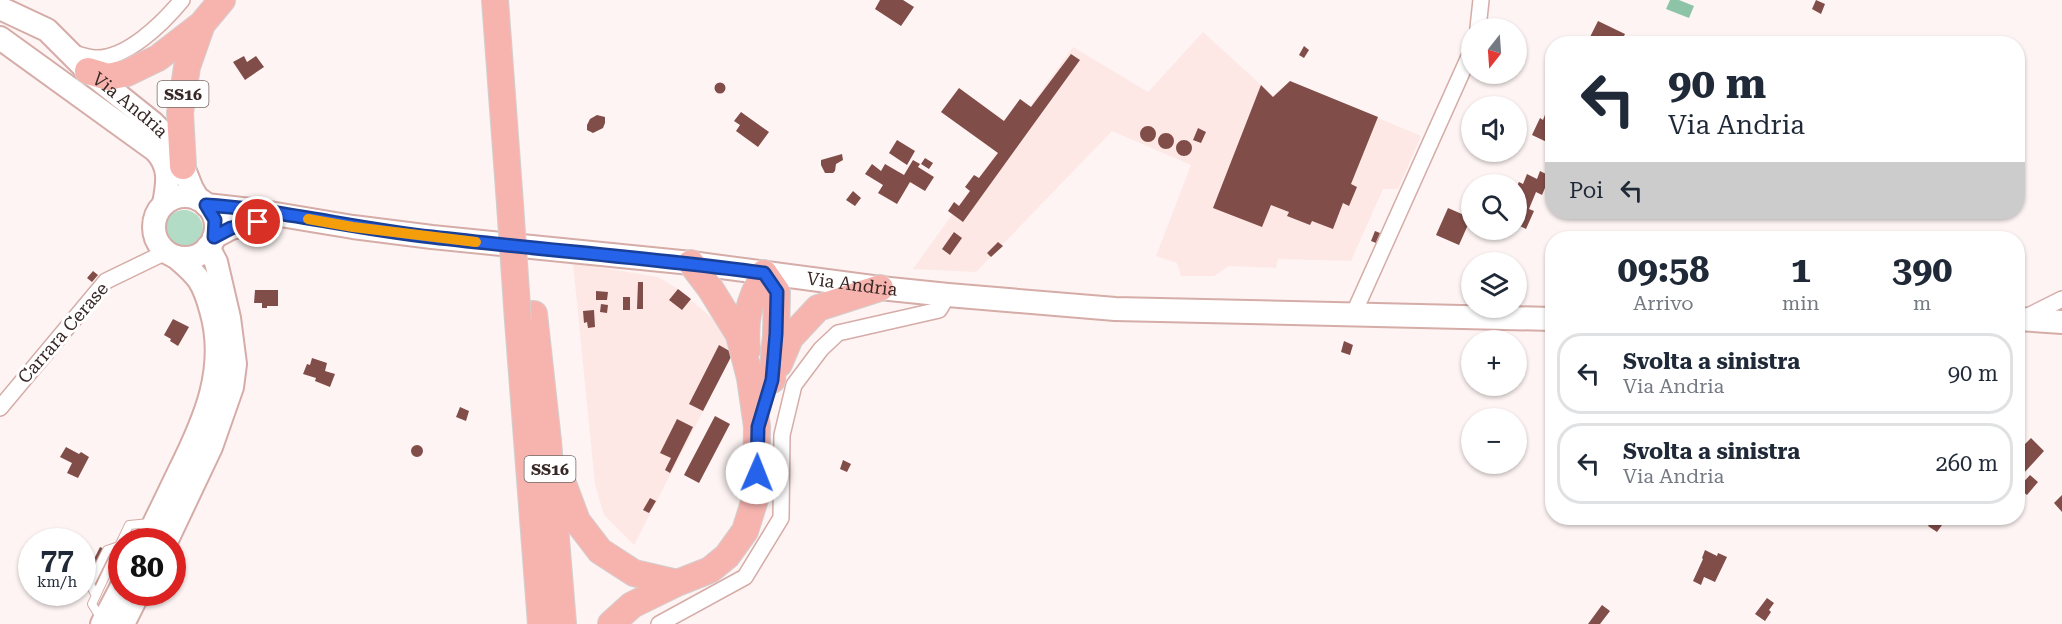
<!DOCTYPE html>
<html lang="it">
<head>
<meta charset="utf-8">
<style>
	:root { --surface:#fff; --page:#f2f2f3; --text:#1f2937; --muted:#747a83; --line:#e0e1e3 }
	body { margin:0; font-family:"Roboto Serif",serif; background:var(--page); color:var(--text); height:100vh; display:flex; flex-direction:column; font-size:22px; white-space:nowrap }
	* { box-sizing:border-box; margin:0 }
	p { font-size:20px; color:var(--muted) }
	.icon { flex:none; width:33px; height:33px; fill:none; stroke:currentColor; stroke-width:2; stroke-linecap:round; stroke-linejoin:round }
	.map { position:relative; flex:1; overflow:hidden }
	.panel { position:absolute; left:1545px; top:231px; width:480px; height:294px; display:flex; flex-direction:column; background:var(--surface); border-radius:24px; box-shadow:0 2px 4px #0004 }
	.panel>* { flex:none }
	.top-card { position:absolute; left:1545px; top:36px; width:480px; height:183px; border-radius:24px; box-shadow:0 2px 4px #0004; background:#fff; color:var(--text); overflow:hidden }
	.needle { width:39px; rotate:197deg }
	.controls { position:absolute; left:1461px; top:18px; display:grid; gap:12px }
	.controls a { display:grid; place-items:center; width:66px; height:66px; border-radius:50%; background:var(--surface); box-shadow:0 2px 4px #0004; font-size:30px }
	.speed { position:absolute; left:18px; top:528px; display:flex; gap:12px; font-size:30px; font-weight:700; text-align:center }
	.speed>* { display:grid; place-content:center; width:78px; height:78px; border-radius:50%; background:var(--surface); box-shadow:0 2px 4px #0004; line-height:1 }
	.speed small { font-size:15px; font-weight:400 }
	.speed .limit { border:9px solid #d22; background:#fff; color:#111 }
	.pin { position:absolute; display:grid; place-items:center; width:51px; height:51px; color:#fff; margin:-26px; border:3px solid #fff; border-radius:50%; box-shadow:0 2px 6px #0007 }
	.me { position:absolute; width:66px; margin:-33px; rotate:1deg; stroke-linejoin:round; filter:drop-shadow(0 0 4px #0008) }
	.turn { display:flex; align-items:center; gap:21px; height:126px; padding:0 24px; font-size:27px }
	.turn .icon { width:78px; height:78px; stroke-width:2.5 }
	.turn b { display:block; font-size:42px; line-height:51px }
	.then { display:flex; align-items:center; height:57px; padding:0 24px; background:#0003; gap:12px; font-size:22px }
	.eta { display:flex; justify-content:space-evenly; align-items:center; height:102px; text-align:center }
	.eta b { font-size:36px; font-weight:700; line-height:42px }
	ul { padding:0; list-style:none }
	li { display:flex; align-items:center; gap:18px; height:81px; margin:0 12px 9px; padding:0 12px; border:3px solid var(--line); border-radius:24px }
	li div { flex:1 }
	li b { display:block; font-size:22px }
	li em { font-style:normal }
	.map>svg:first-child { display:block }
</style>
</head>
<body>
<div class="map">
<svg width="2062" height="624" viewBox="0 0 2062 624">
	<rect width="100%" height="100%" fill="#fdf4f3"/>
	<path fill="#fde8e5" d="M1203,32L1273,96L1290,81L1421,136L1398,189H1383L1351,261L1278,259L1276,268L1229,266L1214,276H1181L1177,263L1156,256L1191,165L1112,131L976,272L913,269L1073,47L1148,92Z
		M573,263L658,277L678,289L713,319L733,353L634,545L604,515L595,484Z"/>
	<path fill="#b2dcc5" d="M165 229a19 19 0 1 1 38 0a19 19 0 1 1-38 0Z"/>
	<path fill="#8dc4a8" d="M1670,0H1679L1694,6L1689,18L1666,9Z"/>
	<path fill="#814d49" d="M880,0H903L914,7L901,26L875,9Z
		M1816,0L1825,4L1821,14L1812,9Z
		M1598,21L1625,34L1620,44H1598L1589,39Z
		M1304,46L1309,50L1304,58L1299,55Z
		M1071,54L1080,60L963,222L948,211L954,202L959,206L970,191L965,187L974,175L979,178L998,153L941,112L959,88L1004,121L1020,99L1031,107Z
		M244,56L247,62L256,56L264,67L245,80L233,62Z
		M1290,81L1378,117L1351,184L1357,187L1349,206L1343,203L1333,229L1312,221L1310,225L1287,216L1289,212L1271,205L1262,227L1213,208L1261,85L1273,97Z
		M714.5 88a5.5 5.5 0 1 1 11 0a5.5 5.5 0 1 1-11 0Z
		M741,112L769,132L758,147L736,131L740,125L734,121Z
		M1546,112L1552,115L1551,144L1532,135L1540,118L1543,120Z
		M597,115L605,117V123L603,128L593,133L587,130V125L590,119Z
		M1140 134a8 8 0 1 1 16 0a8 8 0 1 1-16 0Z
		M1198,128L1206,132L1201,143L1193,140Z
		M1158 141a8 8 0 1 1 16 0a8 8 0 1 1-16 0Z
		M1176 148a8 8 0 1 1 16 0a8 8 0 1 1-16 0Z
		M897,140L915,151L907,165L889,153Z
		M842,154L843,160L836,164L835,171L833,173H825L821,165V160Z
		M925,158L933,163L929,169L921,164Z
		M913,160L920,164L918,167L934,177L925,191L910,182L897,204L878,193L883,185L865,174L872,164L881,171L885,164L904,175Z
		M1540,171L1550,176L1542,195L1536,192L1529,209L1534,211L1526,229L1516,224L1518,219L1516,218V187L1519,182L1523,184L1527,174L1537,179Z
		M853,191L861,198L855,206L846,200Z
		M1448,208L1471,218L1459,245L1436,235Z
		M1375,231L1380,233L1376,243L1371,241Z
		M954,232L962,238L950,255L942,249Z
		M998,242L1003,246L991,257L987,253Z
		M93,271L98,275L92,282L87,278Z
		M638,282H643V309H637Z
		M678,289L691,299L682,310L669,300Z
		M255,290H278V306H267V308H262V303H254Z
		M596,291L608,292L607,300H596Z
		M623,297H630V310H623Z
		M601,304L608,305L607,313L600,312Z
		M594,310L595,327L588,328L587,322L584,323L583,311Z
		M173,319L189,327L178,346L170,341L171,339L164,335Z
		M1344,341L1353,345L1350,355L1341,352Z
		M719,345L733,353L703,411L689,404Z
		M312,358L327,363L325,371L335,374L330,387L315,381L316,378L303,374L307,364L310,365Z
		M460,407L469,411L466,421L456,417Z
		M715,416L730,424L699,483L684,475Z
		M677,419L693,427L670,473L665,470L671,458L660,453Z
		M2031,438L2044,451L2023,474L2018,468V451Z
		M411 451a6 6 0 1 1 12 0a6 6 0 1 1-12 0Z
		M66,447L79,454L81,452L89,457L78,478L67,473L72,463L60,457Z
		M843,460L851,464L847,472L840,469Z
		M2030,475L2038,482L2027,495L2018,488Z
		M2062,495V512L2054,503Z
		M650,498L656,501L649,513L643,510Z
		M1934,518H1947L1937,532L1928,526Z
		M100,547L119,556L102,590L83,581Z
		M1705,550L1717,556L1718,553L1727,557L1715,582L1704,577L1701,585L1693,581L1703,559L1702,558Z
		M1767,598L1774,603L1769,610L1771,612L1765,621L1755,614Z
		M1602,605L1610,611L1600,624H1588Z"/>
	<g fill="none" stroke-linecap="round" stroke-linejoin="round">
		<g stroke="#d5aca7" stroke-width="10">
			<path id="service" d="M95,594L90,584L107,550L119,546
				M101,619L92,604L129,525L150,523"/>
		</g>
		<g stroke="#d5aca7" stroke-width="18">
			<path id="minor" d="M1478,28L1481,0
				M71,53C78,54 86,57 94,58C126,60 163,23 182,0
				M1353,315L1472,50
				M2024,318L2062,299
				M0,408L106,281L166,252
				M659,624L745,577L781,518L782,435L794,385L821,349L838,333L939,310L948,295"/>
		</g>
		<g stroke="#d5aca7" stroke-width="26">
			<g id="secondary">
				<path id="s1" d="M0,8L47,30L88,71L153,123L164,134L178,154L192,189L198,199"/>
				<path d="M0,38L155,150C171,166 168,183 164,204"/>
				<circle cx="185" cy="227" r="31"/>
				<path id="s2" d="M206,205L251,210L353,227L432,237L691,263L880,288L948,295L1115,309L1552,319"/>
				<path d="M214,237L231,228L274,218"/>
				<path d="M2018,319L2062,322"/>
				<path d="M145,542C157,518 168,495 179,472C205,420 228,368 211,310C208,299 205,289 199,280C193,271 184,264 176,257"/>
				<path d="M166,542L211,447L232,387L235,364L229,318L216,262L208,247"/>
				<path d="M102,624L122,586"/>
				<path d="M123,624L139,592"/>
			</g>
		</g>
		<g stroke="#d3cfcf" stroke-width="28">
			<path id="trunk" d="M495,0L510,204
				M88,71L108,77L127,73L158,58L202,24L222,0
				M183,166L180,113L187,67L202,24
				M534,314L548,441L563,624
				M518,321L541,624
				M747,350C744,318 749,301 764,273L777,292L776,335L772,380
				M779,364L790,338L818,308L880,288
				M558,470L577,521L600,551L634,573L677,583
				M611,624L632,605L677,583L710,570L727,556L745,531L756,496L757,427L750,378L739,335L710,288L691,263"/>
		</g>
		<use href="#service" stroke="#fff" stroke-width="8"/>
		<use href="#minor" stroke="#fff" stroke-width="15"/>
		<use href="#secondary" stroke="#fff" stroke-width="22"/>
		<use href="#trunk" stroke="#f7b4af" stroke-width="26"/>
		<g stroke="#d3cfcf" stroke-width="28" stroke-linecap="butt">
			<path id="trunk-bridge" d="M510,204L518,321"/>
		</g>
		<use href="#trunk-bridge" stroke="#f7b4af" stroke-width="26"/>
	</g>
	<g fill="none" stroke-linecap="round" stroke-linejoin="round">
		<g stroke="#184099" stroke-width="15">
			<path id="route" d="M258,222L231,228L214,237L215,220L206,205C282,210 357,229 432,237C543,250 653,258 764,273L777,292L776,334L772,380L758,427L757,473"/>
		</g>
		<use href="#route" stroke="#2563eb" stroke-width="10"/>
		<path stroke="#f59e0b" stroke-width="10" d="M308,219L353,227L476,242"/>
	</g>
	<g text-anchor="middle" stroke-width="6" stroke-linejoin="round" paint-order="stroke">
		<g fill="#fff" stroke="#736866" stroke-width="1.5">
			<rect x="157.5" y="81" width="51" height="26" rx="4.5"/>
			<rect x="524.5" y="456" width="51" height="26" rx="4.5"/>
		</g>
		<g font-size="16" font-weight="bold" fill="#372725">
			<text x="183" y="100">SS16</text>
			<text x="550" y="475">SS16</text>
		</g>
		<g font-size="18" fill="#372725" stroke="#fff">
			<text dy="6" stroke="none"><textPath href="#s1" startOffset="164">Via Andria</textPath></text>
			<text dy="6" stroke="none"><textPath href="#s2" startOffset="651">Via Andria</textPath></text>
			<text transform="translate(63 333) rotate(-49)" y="6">Carrara Cerase</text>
		</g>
	</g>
</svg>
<div class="controls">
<a><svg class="needle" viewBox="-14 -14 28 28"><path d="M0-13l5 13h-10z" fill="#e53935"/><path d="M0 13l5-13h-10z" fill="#747a83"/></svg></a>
<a><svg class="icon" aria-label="sound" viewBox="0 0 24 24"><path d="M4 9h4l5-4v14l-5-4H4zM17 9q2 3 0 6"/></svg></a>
<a><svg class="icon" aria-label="search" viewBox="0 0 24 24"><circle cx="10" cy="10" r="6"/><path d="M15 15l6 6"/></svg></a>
<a><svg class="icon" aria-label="layers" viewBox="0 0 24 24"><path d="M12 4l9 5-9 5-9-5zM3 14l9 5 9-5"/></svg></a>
<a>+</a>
<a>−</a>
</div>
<div class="speed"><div>77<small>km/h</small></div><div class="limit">80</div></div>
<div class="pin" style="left:258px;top:222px;background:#d93025"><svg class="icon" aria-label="arrive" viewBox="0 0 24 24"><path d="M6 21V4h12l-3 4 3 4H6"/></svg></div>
<svg class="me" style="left:757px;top:473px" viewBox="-20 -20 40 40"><circle r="19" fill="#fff"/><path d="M0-13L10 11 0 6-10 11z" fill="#2563eb"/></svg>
<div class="top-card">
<div class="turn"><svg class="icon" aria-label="left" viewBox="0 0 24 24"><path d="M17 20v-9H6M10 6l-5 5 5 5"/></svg><div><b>90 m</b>Via Andria</div></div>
<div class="then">Poi<svg class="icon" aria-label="left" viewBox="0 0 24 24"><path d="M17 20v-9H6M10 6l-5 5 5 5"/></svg></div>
</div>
<section class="panel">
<div class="eta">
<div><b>09:58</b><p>Arrivo</p></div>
<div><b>1</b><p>min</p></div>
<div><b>390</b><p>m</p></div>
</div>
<ul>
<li><svg class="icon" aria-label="left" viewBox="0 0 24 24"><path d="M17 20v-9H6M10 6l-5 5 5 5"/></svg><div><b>Svolta a sinistra</b><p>Via Andria</p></div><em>90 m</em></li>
<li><svg class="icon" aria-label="left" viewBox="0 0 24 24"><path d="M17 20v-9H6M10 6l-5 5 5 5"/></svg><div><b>Svolta a sinistra</b><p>Via Andria</p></div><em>260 m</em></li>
</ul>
</section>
</div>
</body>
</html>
